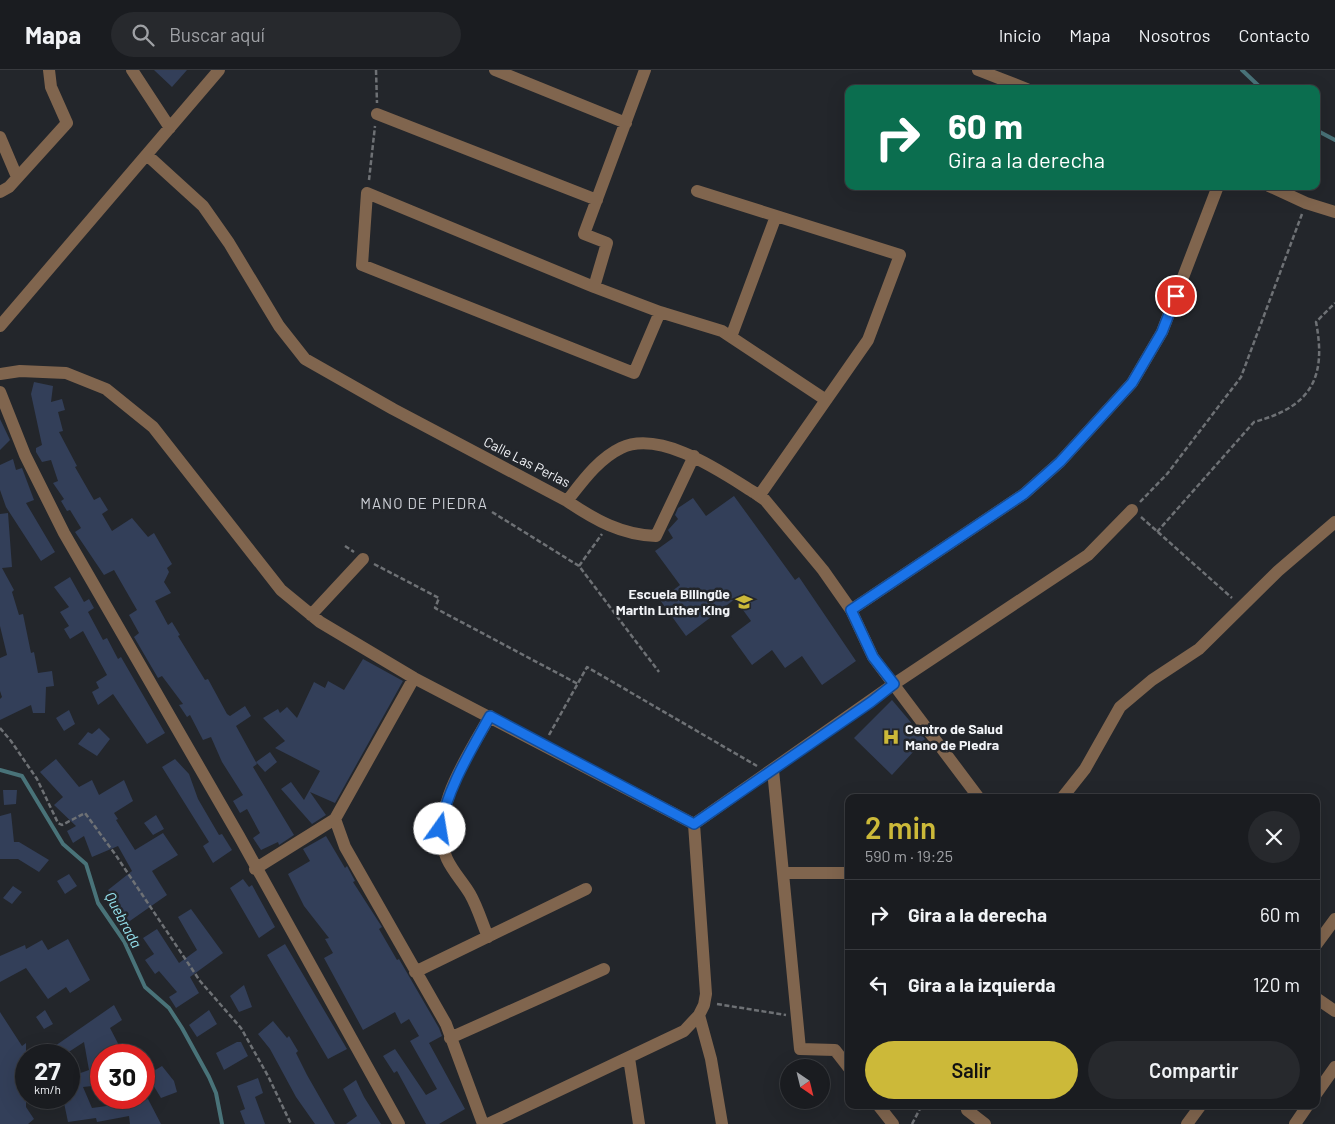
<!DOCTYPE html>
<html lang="es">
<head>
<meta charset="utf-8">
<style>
	:root { --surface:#1a1c20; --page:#27292d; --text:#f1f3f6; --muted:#9fa1a5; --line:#383a3e; --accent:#ccb939 }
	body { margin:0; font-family:Barlow,sans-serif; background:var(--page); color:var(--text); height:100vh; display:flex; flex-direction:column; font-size:19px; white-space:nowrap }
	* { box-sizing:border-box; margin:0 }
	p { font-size:16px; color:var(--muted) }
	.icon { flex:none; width:28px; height:28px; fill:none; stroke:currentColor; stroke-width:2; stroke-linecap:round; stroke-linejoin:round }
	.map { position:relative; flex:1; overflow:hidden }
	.drawer { position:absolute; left:845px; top:724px; width:475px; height:315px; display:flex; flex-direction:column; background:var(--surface); border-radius:10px; box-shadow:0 5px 20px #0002,0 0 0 1px var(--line) }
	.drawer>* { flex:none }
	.banner { position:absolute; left:845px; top:15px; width:475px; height:105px; border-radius:10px; box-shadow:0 5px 20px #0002,0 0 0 1px var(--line); background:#0b6e4f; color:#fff; overflow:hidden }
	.needle { width:32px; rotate:145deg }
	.buttons { position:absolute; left:780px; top:989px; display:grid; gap:10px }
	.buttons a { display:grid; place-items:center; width:50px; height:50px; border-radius:50%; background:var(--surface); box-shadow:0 5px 20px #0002,0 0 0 1px var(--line); font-size:25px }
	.speed { position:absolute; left:15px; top:974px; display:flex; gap:10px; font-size:25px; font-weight:700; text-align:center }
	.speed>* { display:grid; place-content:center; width:65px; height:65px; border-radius:50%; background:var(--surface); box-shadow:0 5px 20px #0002,0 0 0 1px var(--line); line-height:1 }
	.speed small { font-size:12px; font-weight:400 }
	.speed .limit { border:8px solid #d22; background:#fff; color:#111 }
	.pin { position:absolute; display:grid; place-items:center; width:42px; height:42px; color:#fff; margin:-21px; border:2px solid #fff; border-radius:50%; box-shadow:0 1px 5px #0007 }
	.me { position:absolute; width:55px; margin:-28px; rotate:13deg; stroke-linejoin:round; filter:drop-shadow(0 0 4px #0008) }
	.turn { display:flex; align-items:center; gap:18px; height:105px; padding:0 20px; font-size:22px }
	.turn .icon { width:65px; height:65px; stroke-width:2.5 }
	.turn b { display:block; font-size:35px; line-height:42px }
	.round { display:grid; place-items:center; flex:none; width:52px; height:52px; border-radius:26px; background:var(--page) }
	.headline { display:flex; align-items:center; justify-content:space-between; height:85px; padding:0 20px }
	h1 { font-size:30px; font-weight:600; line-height:38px; color:var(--accent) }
	.cta { display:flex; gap:10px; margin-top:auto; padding:10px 20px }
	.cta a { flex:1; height:58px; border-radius:30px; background:var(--accent); color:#111; font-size:20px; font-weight:600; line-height:58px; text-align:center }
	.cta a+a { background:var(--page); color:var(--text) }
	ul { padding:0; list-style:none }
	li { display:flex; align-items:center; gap:15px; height:70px; padding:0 20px; border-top:1px solid var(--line) }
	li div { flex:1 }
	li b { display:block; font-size:19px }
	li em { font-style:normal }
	header { display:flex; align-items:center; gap:30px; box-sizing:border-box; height:70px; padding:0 25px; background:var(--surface); border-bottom:1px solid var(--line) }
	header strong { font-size:24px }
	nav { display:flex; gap:28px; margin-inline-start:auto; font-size:18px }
	.search { width:350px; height:45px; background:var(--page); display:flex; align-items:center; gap:12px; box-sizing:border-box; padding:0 18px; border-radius:28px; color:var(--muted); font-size:19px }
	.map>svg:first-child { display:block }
</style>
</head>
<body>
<header>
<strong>Mapa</strong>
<div class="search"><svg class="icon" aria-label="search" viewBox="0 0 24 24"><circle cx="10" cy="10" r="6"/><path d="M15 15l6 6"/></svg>Buscar aquí</div>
<nav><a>Inicio</a><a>Mapa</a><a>Nosotros</a><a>Contacto</a></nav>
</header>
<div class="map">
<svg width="1335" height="1054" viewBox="0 0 1335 1054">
	<rect width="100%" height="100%" fill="#23262b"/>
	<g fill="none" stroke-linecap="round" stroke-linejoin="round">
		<path stroke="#497379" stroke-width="4" d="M1242,0L1262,19
			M1316,60L1335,70
			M0,700L22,706L63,774L86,794L98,833L124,871L145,917L169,938L182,958L209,1007L216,1023L222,1054"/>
	</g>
	<path fill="#333f59" d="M154,0H187L172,17Z
		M34,312L53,316L51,332L62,329L65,340L58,342L63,361L59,362L77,396L75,397L94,430L100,427L108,440L102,444L112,461L132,448L148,467L154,463L172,494L167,498L169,502L164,512L171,523L155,531L168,555L172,552L180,565L178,566L205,610L208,609L227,644L230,646L245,636L251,646L236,656L257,694L253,697L294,765L279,775L278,772L261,780L253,768L260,763L247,739L240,743L233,731L243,725L222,692L211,667L203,670L190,645L187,647L179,635L183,634L162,606L158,608L134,567L139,563L129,545L137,540L114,500L104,505L75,462L81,458L70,440L67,441L61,431L64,429L53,413L58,411L51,390L42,392L36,382V378L42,375L31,324Z
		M0,349L10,370L0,380Z
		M13,389L16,400L22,398L34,430L26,433L55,482L41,491L6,437L0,420V395Z
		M734,426L795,510L799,507L856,591L822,615L802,586L785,598L772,580L752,595L731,566L751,551L735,529L686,566L660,530L680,515L655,481L673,468L668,460L678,449L675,445L678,438L693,428L706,446Z
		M8,443L12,497L2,498L14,520L12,522L19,545L23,544L31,583L34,582L38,603L52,601L54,616L46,617L45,643H33L31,635L0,650V629L2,627L0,621V588L7,585L0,556V444Z
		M70,507L84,532L89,529L94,538L88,542L103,570L107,568L118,589L121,587L165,663L147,674L113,624L98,635L92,622L99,618L96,612L107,605L83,561L70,569L64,559L69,556L60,542L69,537L54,517Z
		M363,589L403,611L335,733L310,722L326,745L312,754L281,719L291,712L304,730L320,701L275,678L285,671L263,648L278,639L280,643L287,637L297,648L314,612L325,618L328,611L344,620Z
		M892,630L925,669L892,705L854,668Z
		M69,640L75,654L64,661L56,648Z
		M99,658L110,669L97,686L78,674L88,662L92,664Z
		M270,682L277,692L265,702L256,692Z
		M56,689L79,717L92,710L99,725L124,710L133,731L114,743L118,749L116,750L135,780L163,763L178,785L152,801L167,825L127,853L113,835L117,833L108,820L132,801L118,776L92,787L84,766L73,773L67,761L76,756L54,735L63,727L40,702Z
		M175,689L189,704L198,729L219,765L222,764L232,780L213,793L203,776L209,772L162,697Z
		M3,720H17L16,734L4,735Z
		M11,743L14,772H19L49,790L39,802L18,789H0V746Z
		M156,745L164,759L153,765L144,753Z
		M326,766L345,798L347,796L355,811L353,812L382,857L379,859L397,890L399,889L439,958L442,966L429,973L465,1039L439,1054H426L397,1001L394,1003L383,986L395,979L426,1025L437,1019L410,971L419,966L409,949L401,954L395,942L363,960L324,888L333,883L325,869L329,868L304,836L288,804L310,791L303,779Z
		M69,804L77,816L65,824L57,811Z
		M243,809L249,817L252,815L275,857L259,868L230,818Z
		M13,816L22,822L12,834L3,828Z
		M191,839L223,883L190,907L199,923L176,938L169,927L177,922L159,901L155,904L145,890L154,884L143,868L157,859L179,893L197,880L178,847Z
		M68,869L90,910L70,923L66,917L48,929L26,898L0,912V886L25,875L26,879L42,870L48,880Z
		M285,874L347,979L328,989L267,885Z
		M244,915L252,937L239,942L230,926Z
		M114,935L122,950L110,958L124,985H101V1015L83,1017L92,1038L121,1034L118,1028H132L135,1035L148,1029L161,1054H130L129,1046L97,1052L96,1048L68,1052L63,1028H69V1007L89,1000L84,972L64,985H42Z
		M45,940L53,954L44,959L36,947Z
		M209,940L217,954L197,967L189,955Z
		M0,942L22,976L26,973V1037L34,1049L28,1054H0Z
		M273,951L287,968L289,966L298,981L296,983L307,1005L335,1054H315L296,1027L270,979L258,964Z
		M237,972H241L248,986L224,1000L216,983Z
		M162,996L174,1011L177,1022L161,1028L147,1005Z
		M258,1008L263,1023L255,1027L265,1054H245L240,1041L245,1039L237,1016Z
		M356,1010L364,1027L381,1054H346L357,1046L343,1019Z"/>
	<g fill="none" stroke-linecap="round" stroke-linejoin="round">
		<path stroke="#6e7175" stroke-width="2.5" stroke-dasharray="5 2.5" stroke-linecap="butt" d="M376,0L377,33
			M369,110L375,56
			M1140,432L1167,404L1241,307L1302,144
			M492,442L579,496L659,602
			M1141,447L1232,528
			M1157,462L1254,352C1310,337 1327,309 1316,252L1335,233
			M345,476L354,482
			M374,494L439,528L435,538L578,614
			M579,496L602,464
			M0,658L11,671L37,709L58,753L62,755L85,743L115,784L200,911L241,958L268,1006L291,1054
			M549,665L587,597L757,696
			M717,934L786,945
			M912,1054L922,1035"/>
		<path stroke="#80654e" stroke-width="12" d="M132,0L170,58
			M495,0L626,53
			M978,0L1027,19
			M377,44L597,130
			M0,67L17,107
			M147,85L203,136L229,173L279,256L305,289L393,339L567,431C582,412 598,389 621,378C661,359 723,403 755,423L765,430L823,500L851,540L873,587L979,728
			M1269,116L1306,133L1335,142
			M697,121L900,185L868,270L759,426
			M0,122L9,117L67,53L51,17L49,0
			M594,217L607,173L584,164L645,0
			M660,242L634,303L362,195L367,123L594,217L660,242L722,261L826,330
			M0,256L219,0
			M731,267L776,146
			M0,304L20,301L66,303L106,319L153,357L281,520L320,552L414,608L694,754
			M0,322L25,385L64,463L239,766L399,1054
			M567,431C595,450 622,465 656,466L694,386
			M851,540L1024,424L1060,392L1132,313L1162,262L1218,116
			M311,545L363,489
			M773,700L800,979L835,980L849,998
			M1062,728L1085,699L1120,637L1152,610L1199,579L1278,501L1335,452
			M335,749L345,777L446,954L483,1054
			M694,754L894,614L1088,485L1132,440
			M255,799L335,749L414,608
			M783,803H849
			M488,867C482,853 478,838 470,824C463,812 453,802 447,789C427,744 468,685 490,646
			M1316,875L1335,849
			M415,902L586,819
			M1316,928L1335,941
			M699,945L711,989L722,1054
			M450,968L604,899
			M629,988L639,1054
			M1316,1024L1335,997
			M878,1035L893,1054
			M967,1040L985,1054
			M488,1054L684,961L699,945L704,935L706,924L694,754
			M1187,1054L1201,1035
			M1295,1054L1308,1035"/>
	</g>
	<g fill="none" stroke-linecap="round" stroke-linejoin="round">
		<g stroke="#114b97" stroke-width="12">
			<path id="route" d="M440,759C447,719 470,682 490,646L694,754L871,632L894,614L873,587L851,540L1024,424L1060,392L1132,313L1162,262L1176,226"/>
		</g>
		<use href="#route" stroke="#1a73e8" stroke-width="9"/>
	</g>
	<defs>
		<g id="school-bare" transform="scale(1.35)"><path d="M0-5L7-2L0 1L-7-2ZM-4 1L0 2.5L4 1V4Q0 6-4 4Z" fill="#ccb939" stroke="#23262b" stroke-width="2.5" paint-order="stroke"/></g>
		<g id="hospital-bare" transform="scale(1.35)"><path d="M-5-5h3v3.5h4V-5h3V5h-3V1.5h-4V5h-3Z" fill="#ccb939" stroke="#23262b" stroke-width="2.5" paint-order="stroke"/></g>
	</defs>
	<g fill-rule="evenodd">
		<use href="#school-bare" x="744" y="532"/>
		<use href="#hospital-bare" x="891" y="667"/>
	</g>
	<g text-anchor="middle" stroke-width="5" stroke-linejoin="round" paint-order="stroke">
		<g font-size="14" fill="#f1f3f7" stroke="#23262b">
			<text transform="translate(527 392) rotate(27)" y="5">Calle Las Perlas</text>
		</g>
		<g font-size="14" font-weight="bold" fill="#f1f3f7" stroke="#23262b" text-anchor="end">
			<text x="730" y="529">Escuela Bilingüe<tspan x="730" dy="16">Martin Luther King</tspan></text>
			<text x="905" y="664" text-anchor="start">Centro de Salud<tspan x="905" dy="16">Mano de Piedra</tspan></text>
		</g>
		<g font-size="15" letter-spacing="1" fill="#cccfd6" stroke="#23262b">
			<text x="424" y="439">MANO DE PIEDRA</text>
		</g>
		<g font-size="15" font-style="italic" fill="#94e1ed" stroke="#23262b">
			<text transform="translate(123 850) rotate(62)" y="5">Quebrada</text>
		</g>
	</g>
</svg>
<div class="buttons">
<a><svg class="needle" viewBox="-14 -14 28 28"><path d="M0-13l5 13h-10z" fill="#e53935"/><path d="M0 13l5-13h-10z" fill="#9fa1a5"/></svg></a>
</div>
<div class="speed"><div>27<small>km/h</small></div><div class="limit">30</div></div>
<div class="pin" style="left:1176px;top:226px;background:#d93025"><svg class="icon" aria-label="arrive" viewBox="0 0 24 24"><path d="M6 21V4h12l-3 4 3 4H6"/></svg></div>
<svg class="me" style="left:440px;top:759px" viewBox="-20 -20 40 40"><circle r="19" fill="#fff"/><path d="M0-13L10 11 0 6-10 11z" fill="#1a73e8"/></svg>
<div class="banner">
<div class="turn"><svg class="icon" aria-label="right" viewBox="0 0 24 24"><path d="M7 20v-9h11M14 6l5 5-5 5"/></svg><div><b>60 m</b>Gira a la derecha</div></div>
</div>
<section class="drawer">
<div class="headline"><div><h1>2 min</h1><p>590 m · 19:25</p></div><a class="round"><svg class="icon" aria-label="close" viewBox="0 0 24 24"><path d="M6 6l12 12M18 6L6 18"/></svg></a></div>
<ul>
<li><svg class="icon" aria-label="right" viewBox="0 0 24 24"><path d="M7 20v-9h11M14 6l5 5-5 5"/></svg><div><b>Gira a la derecha</b></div><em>60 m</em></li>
<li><svg class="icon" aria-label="left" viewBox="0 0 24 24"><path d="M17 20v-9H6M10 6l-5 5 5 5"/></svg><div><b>Gira a la izquierda</b></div><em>120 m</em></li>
</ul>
<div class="cta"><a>Salir</a><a>Compartir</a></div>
</section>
</div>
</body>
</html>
